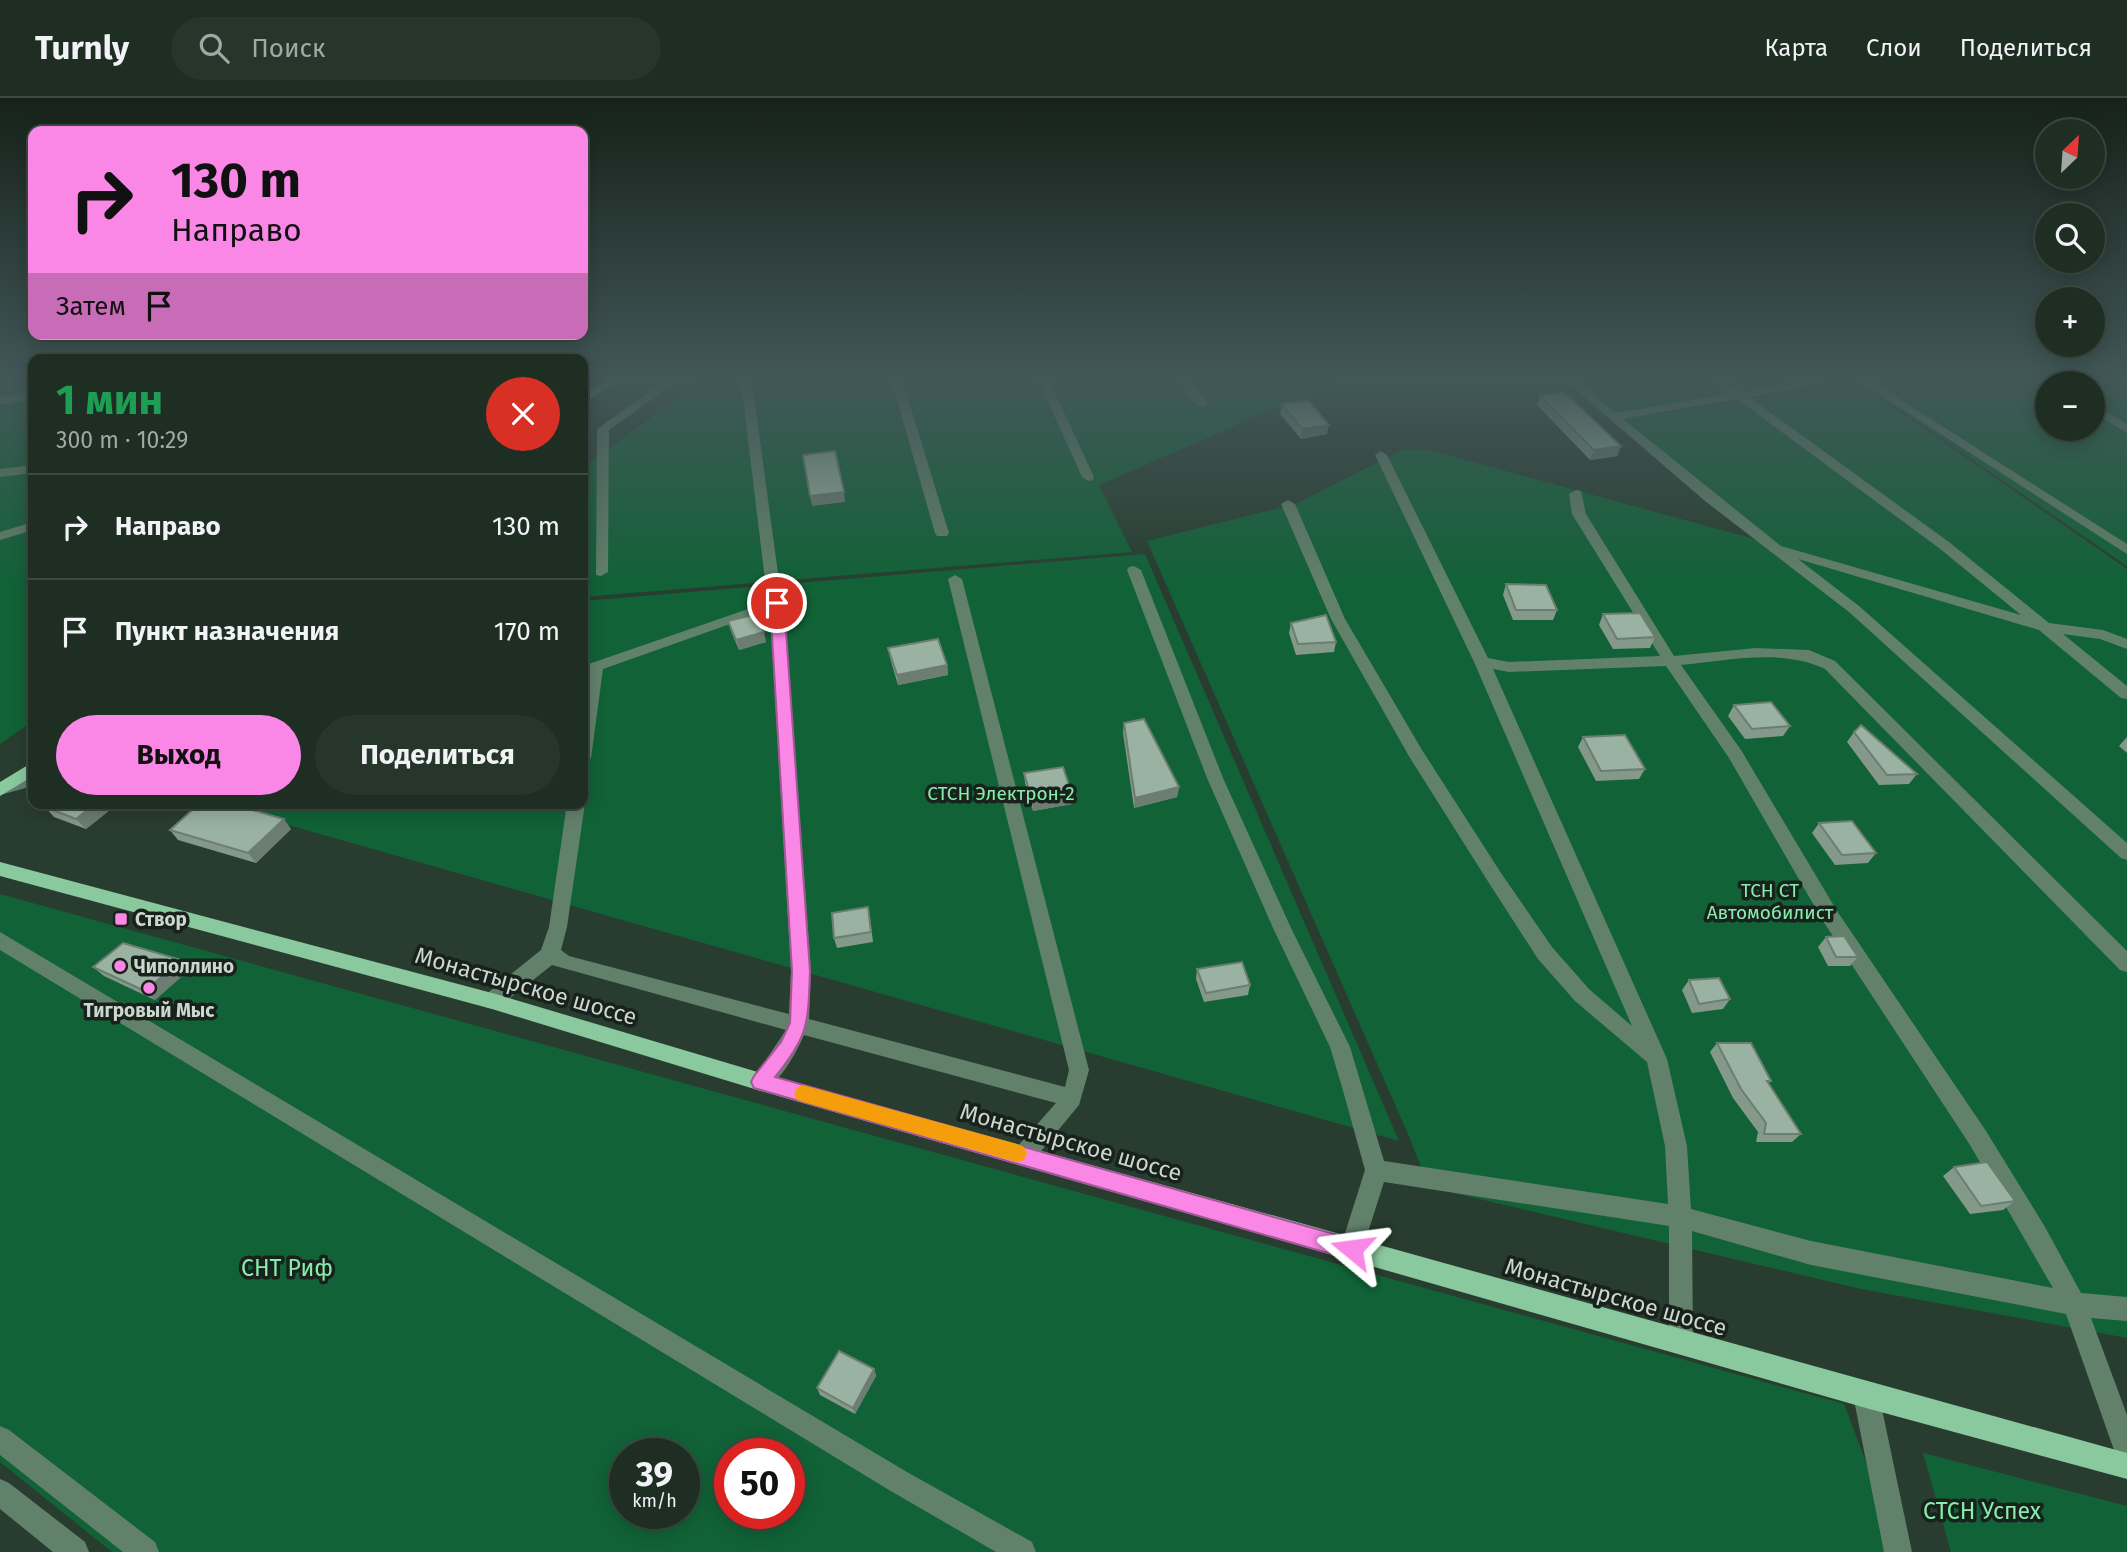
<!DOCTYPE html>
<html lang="ru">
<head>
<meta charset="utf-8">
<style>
	:root { --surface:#1e2e23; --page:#26362b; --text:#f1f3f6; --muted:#a1a8a6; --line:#3c4a41; --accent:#fa87e6 }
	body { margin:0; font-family:"Fira Sans",sans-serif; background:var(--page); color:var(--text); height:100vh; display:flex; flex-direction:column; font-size:26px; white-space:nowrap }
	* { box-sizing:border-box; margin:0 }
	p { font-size:23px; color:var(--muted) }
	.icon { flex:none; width:38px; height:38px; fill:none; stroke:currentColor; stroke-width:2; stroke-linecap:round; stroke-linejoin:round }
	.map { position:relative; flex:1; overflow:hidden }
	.details { position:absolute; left:28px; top:256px; width:560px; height:455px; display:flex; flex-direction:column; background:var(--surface); border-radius:14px; box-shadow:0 4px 18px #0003,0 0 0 2px var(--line) }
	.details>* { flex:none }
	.banner { position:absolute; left:28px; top:28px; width:560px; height:214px; border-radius:14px; box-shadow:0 4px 18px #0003,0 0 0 2px var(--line); background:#fa87e6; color:#111; overflow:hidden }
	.needle { width:46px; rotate:25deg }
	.buttons { position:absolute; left:2035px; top:21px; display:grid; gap:14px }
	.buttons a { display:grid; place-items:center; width:70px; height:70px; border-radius:50%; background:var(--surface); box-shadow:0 4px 18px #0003,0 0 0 2px var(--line); font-size:35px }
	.speed { position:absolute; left:609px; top:1340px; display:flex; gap:14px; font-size:35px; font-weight:700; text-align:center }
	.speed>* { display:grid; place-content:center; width:91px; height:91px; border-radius:50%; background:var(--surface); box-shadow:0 4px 18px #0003,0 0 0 2px var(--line); line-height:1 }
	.speed small { font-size:18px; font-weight:400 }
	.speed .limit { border:10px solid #d22; background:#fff; color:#111 }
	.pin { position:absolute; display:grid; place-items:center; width:60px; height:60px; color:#fff; margin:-30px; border:4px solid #fff; border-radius:50%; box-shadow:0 2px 7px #0007 }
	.me { position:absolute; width:77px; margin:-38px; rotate:286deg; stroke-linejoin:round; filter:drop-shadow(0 0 5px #0008) }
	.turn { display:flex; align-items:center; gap:24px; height:147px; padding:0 28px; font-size:32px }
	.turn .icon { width:91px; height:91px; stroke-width:2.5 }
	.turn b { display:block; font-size:49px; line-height:60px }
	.then { display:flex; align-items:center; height:66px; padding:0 28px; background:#0003; gap:14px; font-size:26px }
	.round { display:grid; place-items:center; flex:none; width:74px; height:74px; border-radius:37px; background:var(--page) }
	.summary { display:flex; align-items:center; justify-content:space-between; height:119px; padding:0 28px }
	h1 { font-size:42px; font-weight:700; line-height:52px; color:#1e9e55 }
	.primary-button { display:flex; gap:14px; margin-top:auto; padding:14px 28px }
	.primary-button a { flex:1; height:80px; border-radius:42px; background:var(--accent); color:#111; font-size:28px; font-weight:700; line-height:80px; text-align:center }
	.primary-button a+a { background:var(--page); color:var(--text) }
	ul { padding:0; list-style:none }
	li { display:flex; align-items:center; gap:21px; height:105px; padding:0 28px; border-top:2px solid var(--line) }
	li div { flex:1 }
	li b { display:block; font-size:26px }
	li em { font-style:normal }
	header { display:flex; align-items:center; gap:42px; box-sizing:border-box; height:98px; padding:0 35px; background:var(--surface); border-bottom:2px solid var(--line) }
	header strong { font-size:33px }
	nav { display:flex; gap:38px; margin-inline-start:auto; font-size:24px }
	.search { width:490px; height:63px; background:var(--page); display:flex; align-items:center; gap:18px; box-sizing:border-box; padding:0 24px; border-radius:38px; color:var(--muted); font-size:26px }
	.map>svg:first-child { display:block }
</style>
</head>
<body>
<header>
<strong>Turnly</strong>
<div class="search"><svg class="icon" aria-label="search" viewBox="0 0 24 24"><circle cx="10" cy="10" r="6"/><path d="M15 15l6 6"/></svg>Поиск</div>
<nav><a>Карта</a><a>Слои</a><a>Поделиться</a></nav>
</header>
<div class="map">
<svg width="2127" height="1454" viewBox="0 0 2127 1454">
	<rect width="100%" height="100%" fill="#283d2f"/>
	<path fill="#116237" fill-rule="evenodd" d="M0,284H33V623L0,646Z
		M700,284H1335L1099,387L1132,454L583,499V369Z
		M1569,284H1853L1603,319Z
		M1860,284H2056L2058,285H2048V331H2093V307L2127,328V468Z
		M2060,284H2127V325L2093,304V285Z
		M1858,285L2127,471V1240L1861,1191L1429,1089L1408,1036L1147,443L1295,406L1402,352H1429L1773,446L1623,321Z
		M1145,456L1399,1043L211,705H583V503Z
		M0,796L1844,1306L1900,1454H112L0,1364ZM625,1356H684V1416H625ZM730,1356H789V1416H730Z
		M1923,1355L2127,1408V1454H1951Z"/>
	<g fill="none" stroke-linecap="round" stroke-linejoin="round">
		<path fill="#62816b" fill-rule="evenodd" d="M663,284H676L609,332L608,474L601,478L596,477L597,331Z
			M741,284H752L780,490L773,494L766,490Z
			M892,284H903L949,435L947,438H937L935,435Z
			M1039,284H1050L1094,379L1093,382L1088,383L1082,379Z
			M1180,284H1191L1207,305L1205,308H1197Z
			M1567,284H1579L1616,315L1729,296L1716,284H1728L1742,294L1800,284H1823L1818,287L1749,299L1949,444L2049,525L2103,532L2127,541V551L2100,541L2063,536L2127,588V601L2121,600L2039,532L1798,461L1859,508L2127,745V762L2121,760L1849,514L1705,403ZM1737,301L1939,450L2021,517L1781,448L1623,321Z
			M1860,284H1873L2127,446V456Z
			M2047,284H2061L2062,285H2048Z
			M33,295V302L0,307V299Z
			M2093,305L2127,326V335L2093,314Z
			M1381,353L1387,357L1488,560L1509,564L1660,558L1572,416L1569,396L1576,392L1581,393L1586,416L1674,558L1756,550L1809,552L1835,563L2127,853V874L2120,872L1825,571C1782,550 1727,563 1681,567L1741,652L1837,813L1986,1033L2045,1129L2081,1195L2127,1199V1223L2091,1220L2127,1317V1365L2118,1361L2114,1352L2066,1216L1811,1167L1692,1133L1693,1244L1690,1253L1681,1256L1672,1253L1669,1244V1128L1384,1084L1360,1159L1352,1162L1344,1159L1340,1151L1365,1072L1342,989L1330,949L1273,830L1207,680L1127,472L1129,469L1134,468L1141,472L1223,680L1291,830L1350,949L1384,1063L1668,1106L1665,1048L1647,964L1575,903L1538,861L1489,785L1410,660L1331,521L1281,406L1288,402L1295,406L1345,521L1422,652L1501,775L1552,849L1589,891L1632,928L1474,564L1375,357ZM1666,568L1729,660L1823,823L1970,1047L2053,1190L1811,1143L1691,1111L1687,1048L1667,961L1493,571L1509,574Z
			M33,367V375L0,379V371Z
			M33,424V432L0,442V434Z
			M955,477L962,481L1089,972L1079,1007L1032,1064L1024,1067L1016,1064L1013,1057L1016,1050L1056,1005L804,937C796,955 780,986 761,993L754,991L751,984L786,932L552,867L499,909L492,911L485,909L482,903L485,897L541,852L549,829L567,705H583V702L585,705L567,829L561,852L569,858L789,916L791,873L770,512L603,571L591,660L583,666V606L587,577L583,578V568L777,501L784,505L811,873L809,921L1065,989L1069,972L948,481Z
			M33,676V688L0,697V685Z
			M0,834L907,1374L1032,1444L1036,1454H996L889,1392L0,852Z
			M1866,1284L1875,1288L1879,1297L1912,1454H1884L1853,1297L1857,1288Z
			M0,1328L9,1332L155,1444L159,1454H123L0,1357Z
			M0,1381L9,1385L85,1444L89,1454H53L0,1411Z"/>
		<path fill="#89c99d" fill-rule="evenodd" d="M603,284H616L583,305V297Z
			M33,664V678L0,698V684Z
			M0,764L492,895L761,975L2127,1355V1381L1866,1310L761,993L492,911L0,778Z"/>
	</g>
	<path fill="#84998a" d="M1540,298L1621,348L1617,358L1590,362L1537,307Z
		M1282,306L1327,336L1301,341L1280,316Z
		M1506,486L1557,512L1553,522H1513L1503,497Z
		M1603,516L1655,539L1650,550L1613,551L1599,527Z
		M728,523L766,544L739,552L731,533Z
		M1291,525L1336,544L1334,554L1296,557L1289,535Z
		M888,550L947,567L948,577L898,587L890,560Z
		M1734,607L1790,628L1783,638L1745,641L1728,618Z
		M1124,625L1179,689L1177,699L1134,710L1123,635Z
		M1854,634L1917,676L1909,686L1879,687L1847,644Z
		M1583,639L1645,671L1639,681L1596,683L1578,649Z
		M2127,639V655L2119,648Z
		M1024,675L1072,706L1033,713L1025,685Z
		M116,707L86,731L54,719L45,709Z
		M1819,725L1876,755L1868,765L1835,767L1812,735Z
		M291,731L256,765L178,742L170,732Z
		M870,819L873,844L837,850L834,840Z
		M1826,839L1858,859L1850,868H1828L1818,849Z
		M93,869L190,871L155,902L104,878Z
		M1197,871L1250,887L1248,897L1204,904L1196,881Z
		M1689,882L1730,901L1723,911L1692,915L1682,892Z
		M1717,945L1771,983L1768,985L1801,1036L1792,1044H1756L1758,1034L1733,1000L1710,954Z
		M1954,1069L2015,1103L2003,1112L1970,1116L1943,1078Z
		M874,1271L876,1278L855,1316L820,1297L817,1290Z"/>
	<path fill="#6c7d71" d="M1329,327L1327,336L1301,341L1302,331Z
		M1621,348L1617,358L1590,362L1594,352Z
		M844,394L845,404L812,408L810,398Z
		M764,534L766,544L739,552L736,542Z
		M947,567L948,577L898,587L897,577Z
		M1179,689L1177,699L1134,710L1135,700Z
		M1072,696V706L1033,713L1032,702Z
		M96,705H114L116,707L86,731L76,721Z
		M284,721L291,731L256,765L248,755Z
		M181,862L190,871L155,902L145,893Z
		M874,1271L876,1278L855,1316L853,1310Z"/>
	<path fill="#9ab2a1" stroke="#6c7d71" stroke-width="2" d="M1564,294L1621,348L1594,352L1540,298Z
		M1308,302L1329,327L1302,331L1282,306Z
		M835,353L844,394L810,398L803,357Z
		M1506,486L1546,487L1557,512H1516Z
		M1640,515L1655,539L1617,541L1603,516Z
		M756,516L764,534L736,542L728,523Z
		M1326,517L1336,544L1298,546L1291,525Z
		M938,541L947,567L897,577L888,550Z
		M1771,604L1790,628L1752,631L1734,607Z
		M1144,621L1179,689L1135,700L1124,625Z
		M1861,627L1917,676L1887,677L1854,634Z
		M1625,637L1645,671L1601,673L1583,639Z
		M1063,669L1072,696L1032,702L1024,675Z
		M49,705H96L76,721L45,709Z
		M200,705H227L284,721L248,755L170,732Z
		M1852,723L1876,755L1842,757L1819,725Z
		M868,809L871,834L834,840L832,815Z
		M1844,838L1858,859H1836L1826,839Z
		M123,845L181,862L145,893L93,869Z
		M1242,864L1250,887L1206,895L1197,871Z
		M1719,880L1730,901L1699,906L1689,882Z
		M1717,945H1751L1771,983H1767L1801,1036H1764L1766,1025L1741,991Z
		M1987,1064L2015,1103L1981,1108L1954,1069Z
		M839,1253L874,1271L853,1310L817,1290Z"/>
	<linearGradient id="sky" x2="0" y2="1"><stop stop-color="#16221a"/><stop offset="0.58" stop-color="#425758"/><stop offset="1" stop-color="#425758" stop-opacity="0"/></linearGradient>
	<rect width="2127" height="487" fill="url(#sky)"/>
	<path fill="#fa87e6" stroke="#a25896" stroke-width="2" d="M777,501L784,505L810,873C808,926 809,937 775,979L1352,1141L1360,1144L1363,1151L1360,1159L1352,1162L754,990L751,984L754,978L781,944L790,925L792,873L770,505Z"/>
	<path fill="#f59e0b" d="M803,987L1017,1046L1024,1049L1027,1055L1024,1062L1017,1064L803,1004L797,1002L794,996L797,990Z"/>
	<g fill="#fa87e6" stroke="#18211b" stroke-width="2.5">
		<rect x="114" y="814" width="14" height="14" rx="3.5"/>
		<circle cx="120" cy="868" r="7"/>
		<circle cx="149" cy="890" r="7"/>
	</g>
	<g text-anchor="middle" stroke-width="7" stroke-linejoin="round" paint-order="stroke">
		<g font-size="19" fill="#86eeaa" stroke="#18211b">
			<text x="1001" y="702">СТСН Электрон-2</text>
			<text x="1770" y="799">ТСН СТ<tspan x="1770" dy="22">Автомобилист</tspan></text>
		</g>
		<g font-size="19" font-weight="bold" fill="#ccd8cf" stroke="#18211b" text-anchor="start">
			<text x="135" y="828">Створ</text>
			<text x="134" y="875">Чиполлино</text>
			<text x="149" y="919" text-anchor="middle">Тигровый Мыс</text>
		</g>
		<g font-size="23" fill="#ccd8cf" stroke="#18211b">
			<text transform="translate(526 888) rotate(16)" y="8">Монастырское шоссе</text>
			<text transform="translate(1071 1044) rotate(16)" y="8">Монастырское шоссе</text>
			<text transform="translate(1616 1199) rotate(16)" y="8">Монастырское шоссе</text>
		</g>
		<g font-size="23" fill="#86eeaa" stroke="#18211b">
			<text x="287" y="1178">СНТ Риф</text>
			<text x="1982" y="1421">СТСН Успех</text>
		</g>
	</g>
</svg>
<div class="buttons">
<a><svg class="needle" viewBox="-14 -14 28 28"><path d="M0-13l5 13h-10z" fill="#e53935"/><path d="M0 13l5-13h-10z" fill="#a1a8a6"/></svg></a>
<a><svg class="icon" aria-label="search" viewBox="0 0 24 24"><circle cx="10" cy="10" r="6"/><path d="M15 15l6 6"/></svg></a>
<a>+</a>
<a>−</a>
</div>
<div class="speed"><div>39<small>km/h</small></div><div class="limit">50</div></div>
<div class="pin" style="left:777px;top:505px;background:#d93025"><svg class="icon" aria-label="arrive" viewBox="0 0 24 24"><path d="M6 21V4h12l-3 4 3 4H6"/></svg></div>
<svg class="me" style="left:1352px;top:1151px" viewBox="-20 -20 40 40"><path d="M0-17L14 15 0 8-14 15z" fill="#fa87e6" stroke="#fff" stroke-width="4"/></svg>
<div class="banner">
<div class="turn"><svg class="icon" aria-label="right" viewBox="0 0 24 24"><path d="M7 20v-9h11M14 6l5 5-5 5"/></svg><div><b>130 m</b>Направо</div></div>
<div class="then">Затем<svg class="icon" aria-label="arrive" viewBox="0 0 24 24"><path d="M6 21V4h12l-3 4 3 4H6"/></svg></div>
</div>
<section class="details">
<div class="summary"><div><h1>1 мин</h1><p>300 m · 10:29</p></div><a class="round" style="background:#d93025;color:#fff"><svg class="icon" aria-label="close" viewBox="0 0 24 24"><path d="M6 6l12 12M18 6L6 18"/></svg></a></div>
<ul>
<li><svg class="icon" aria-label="right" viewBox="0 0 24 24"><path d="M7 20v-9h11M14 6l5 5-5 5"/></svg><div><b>Направо</b></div><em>130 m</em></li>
<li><svg class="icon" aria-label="arrive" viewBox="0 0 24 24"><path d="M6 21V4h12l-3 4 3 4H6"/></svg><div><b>Пункт назначения</b></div><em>170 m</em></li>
</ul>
<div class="primary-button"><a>Выход</a><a>Поделиться</a></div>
</section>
</div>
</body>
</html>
